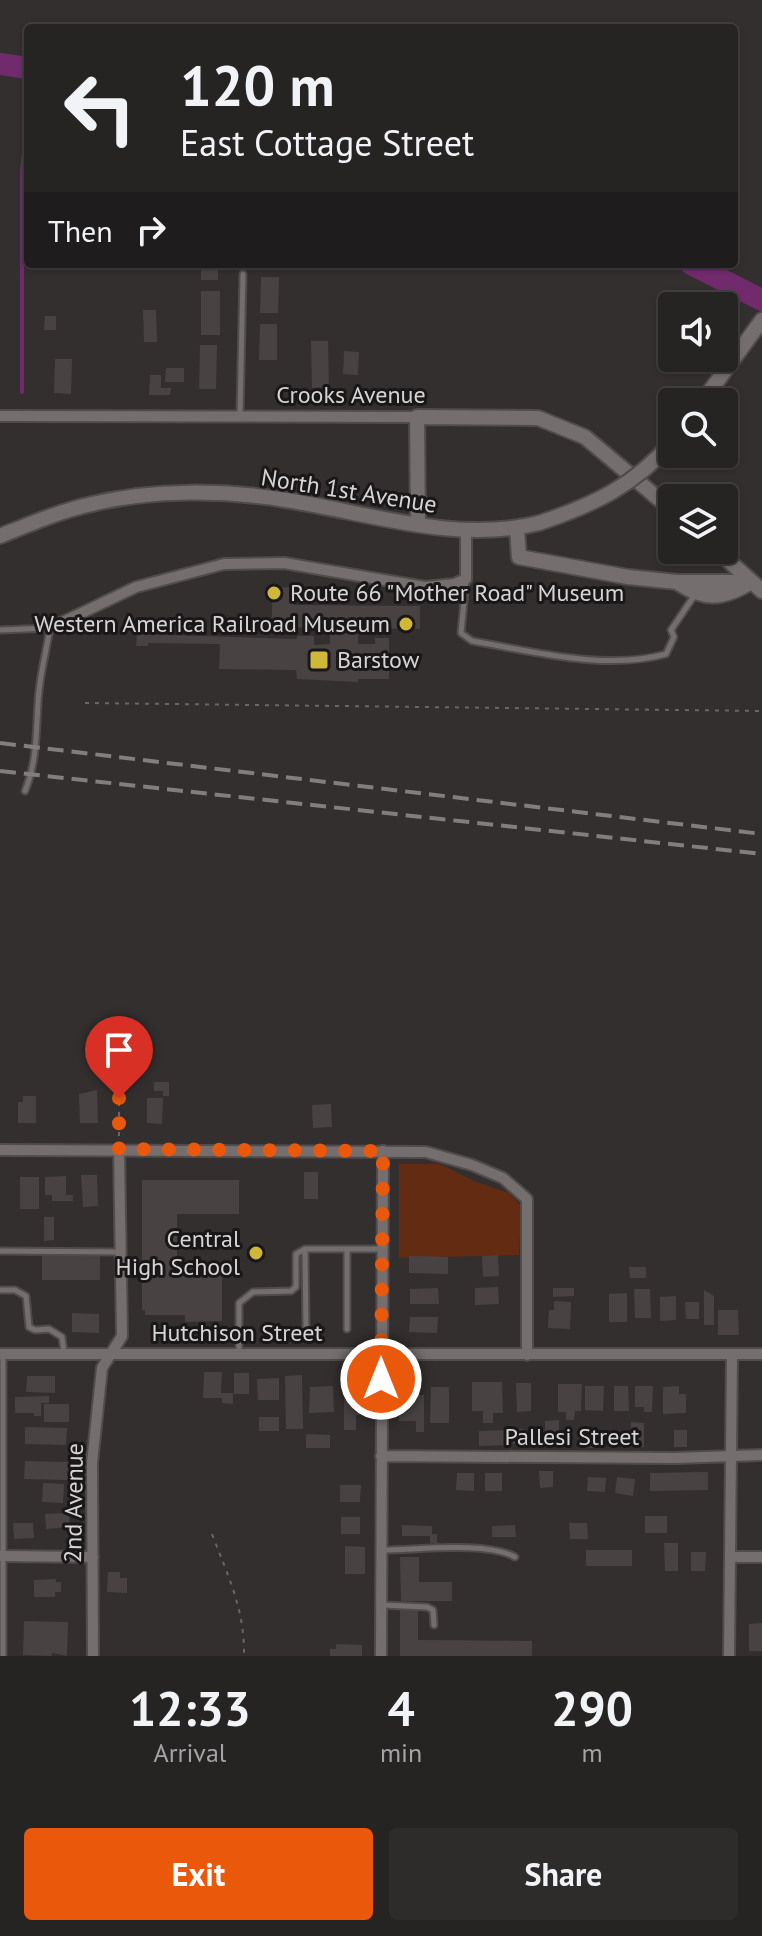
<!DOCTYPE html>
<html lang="en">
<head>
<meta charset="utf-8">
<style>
	:root { --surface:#262323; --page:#2e2b2b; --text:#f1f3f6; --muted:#a4a4a6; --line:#424041; --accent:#ea580c }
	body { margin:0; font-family:"PT Sans",sans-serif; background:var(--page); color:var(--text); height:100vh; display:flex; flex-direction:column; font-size:30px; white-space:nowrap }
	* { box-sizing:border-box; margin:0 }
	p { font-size:26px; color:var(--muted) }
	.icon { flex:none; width:44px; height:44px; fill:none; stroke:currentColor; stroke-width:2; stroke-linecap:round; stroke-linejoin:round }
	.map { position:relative; height:1656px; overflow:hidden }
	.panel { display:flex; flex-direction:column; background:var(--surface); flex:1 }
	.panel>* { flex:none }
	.banner { position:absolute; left:24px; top:24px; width:714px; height:244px; border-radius:8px; box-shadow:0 2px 6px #0004,0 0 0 2px var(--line); background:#262323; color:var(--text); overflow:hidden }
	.tools { position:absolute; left:658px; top:292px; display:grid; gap:16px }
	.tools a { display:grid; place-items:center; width:80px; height:80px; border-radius:8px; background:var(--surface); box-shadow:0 2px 6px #0004,0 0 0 2px var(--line); font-size:40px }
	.pin { position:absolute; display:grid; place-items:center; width:68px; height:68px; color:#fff; margin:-82px -34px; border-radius:50% 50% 50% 0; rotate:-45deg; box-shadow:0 0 8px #0007 }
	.pin .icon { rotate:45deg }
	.me { position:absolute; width:88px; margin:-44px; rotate:0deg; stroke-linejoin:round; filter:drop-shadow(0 0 6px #0008) }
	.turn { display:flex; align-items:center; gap:28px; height:168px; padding:0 24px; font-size:36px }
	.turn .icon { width:104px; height:104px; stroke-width:2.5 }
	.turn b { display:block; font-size:56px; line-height:68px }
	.then { display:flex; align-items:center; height:76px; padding:0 24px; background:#0003; gap:16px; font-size:30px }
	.eta { display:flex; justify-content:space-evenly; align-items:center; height:136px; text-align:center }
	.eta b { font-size:48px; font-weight:600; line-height:56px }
	.action { display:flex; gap:16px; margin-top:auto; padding:16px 24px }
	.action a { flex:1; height:92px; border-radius:8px; background:var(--accent); color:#fff; font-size:32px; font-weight:600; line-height:92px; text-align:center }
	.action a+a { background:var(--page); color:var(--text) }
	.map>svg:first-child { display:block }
</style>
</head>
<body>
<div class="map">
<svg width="762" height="1656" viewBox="0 0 762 1656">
	<rect width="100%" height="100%" fill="#332f2f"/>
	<path fill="#632b12" d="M399,1164H440L474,1181L509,1193L521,1206L519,1255L399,1258Z"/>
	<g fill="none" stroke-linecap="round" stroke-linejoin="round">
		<path stroke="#712b6d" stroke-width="4" d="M22,392V171L28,117"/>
		<path stroke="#712b6d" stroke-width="22" d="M0,64L28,68
			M691,264L762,300"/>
	</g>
	<path fill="#484342" d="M201,264H218V280H201Z
		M261,277H279L278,313H260Z
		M201,291H220V335H201Z
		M143,310H156L157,342H144Z
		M45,316H56V330H44Z
		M260,324H277V360H259Z
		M311,341H328L329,387L312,388Z
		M200,345H217L216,389H199Z
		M344,351L359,352L358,375L343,374Z
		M55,359H72L71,394L54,393Z
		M166,368H184V382H165Z
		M150,375H161V388H171L170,395H149Z
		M294,587V605L420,606V629L358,628V644H375V638H389V679H358V682L297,679L296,670L219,669L220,644L148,643V646H136L137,634L297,639V636H314V645L330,644V628L272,627V588Z
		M154,1082H169V1096H163V1091H154Z
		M97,1090L98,1123H80L79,1094Z
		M23,1096H36V1123H18V1102H23Z
		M147,1098H163L162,1124L147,1123Z
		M331,1104L332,1127L313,1128L312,1105Z
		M304,1172H318V1199H304Z
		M81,1175H97L98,1206L83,1207Z
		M66,1176V1195H73V1201H52V1195H45V1177Z
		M20,1177H39V1209H20Z
		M142,1180H239V1214H177V1273L222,1270V1321L185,1322V1315H145V1310H142Z
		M44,1217H54V1240L44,1241Z
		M42,1254L100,1255V1280H42Z
		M498,1255L499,1276L483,1277L482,1256Z
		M409,1256L448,1257V1274L409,1273Z
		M629,1267H646V1278H630Z
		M498,1287L499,1304L475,1305V1288Z
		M438,1288L439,1304H410V1289Z
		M553,1288H574V1296L553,1297Z
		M634,1289H650L651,1318H635Z
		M704,1290L714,1296V1325H704Z
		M627,1293V1322H609V1294Z
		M676,1296V1320L660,1321V1297Z
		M554,1301L571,1302L570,1329L548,1328L549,1310H554Z
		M685,1302H699V1319H686Z
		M718,1310H738L739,1335H718Z
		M72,1313L99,1314V1333L72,1332Z
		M410,1317H438L437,1333L409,1332Z
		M204,1372H222L221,1393H233V1404L222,1403V1398H203Z
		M234,1373H249V1394H234Z
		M399,1373H414V1395H424V1432H416V1421H399Z
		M302,1375L303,1429H286L285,1376Z
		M27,1376H55V1393L26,1392Z
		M344,1376H363L364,1415H356V1430H344Z
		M279,1378V1400H258L257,1379Z
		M472,1382H502L503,1413H493V1423H483V1411H472Z
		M516,1383H531V1411L517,1412Z
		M558,1384H582L581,1411H575L574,1420H566V1412H558Z
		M333,1386L334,1412L309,1413L310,1387Z
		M585,1386H604L603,1411L585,1410Z
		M614,1386H628L629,1411H614Z
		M635,1386H653L652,1412H644V1407H635Z
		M679,1386V1394H686V1413L663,1414V1387Z
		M431,1387H449V1423H430Z
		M49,1396V1403H41V1416H34V1413H15V1397Z
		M44,1404H69V1422H44Z
		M259,1417H279V1431H259Z
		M559,1420V1436L545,1437V1421Z
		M631,1422L644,1423V1447H630Z
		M25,1427L67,1428L66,1445L25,1444Z
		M512,1429H524V1444H513Z
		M508,1430V1445L479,1446V1431Z
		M581,1430H596L595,1448H581Z
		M674,1430H687V1447H674Z
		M306,1434L330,1435V1448H306Z
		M25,1461L69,1462L68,1480L24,1479Z
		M539,1471H553V1487L540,1488Z
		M708,1472V1490L650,1491V1473Z
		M457,1473H474V1491L456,1490Z
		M485,1473H502V1491H485Z
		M588,1477L606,1478L605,1492L587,1491Z
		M617,1477L635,1479L633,1496L615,1493Z
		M43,1483L64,1484L63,1503L42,1502Z
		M340,1485H361L360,1502H340Z
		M69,1513L70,1527L46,1529L45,1514Z
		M645,1516H667V1533H645Z
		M341,1517H360V1534H341Z
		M13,1523H33L34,1538L14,1539Z
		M569,1523H587L588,1539H570Z
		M402,1525L432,1526V1534H437V1543H430V1536H402Z
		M515,1525L516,1537H492V1526Z
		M664,1543H678V1571H665Z
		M345,1546L365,1547V1574H345Z
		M586,1550H632V1566H586Z
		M691,1552H706L705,1571H691Z
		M400,1557H419V1582H452V1601H401Z
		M108,1572H120V1578H127V1593L107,1592Z
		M56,1579V1582H61V1592H55V1597H34V1580Z
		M400,1609H418V1640L532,1641V1656H400Z
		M24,1621L68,1622L67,1656L52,1653V1656L23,1655Z
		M762,1623V1651H749V1624Z
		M336,1644L362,1645V1656H330V1649H336Z"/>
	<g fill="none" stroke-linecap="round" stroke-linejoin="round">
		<g stroke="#504c4c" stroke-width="9">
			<path id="service" d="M240,415L243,274
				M466,580L461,633L472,641C531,651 606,671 666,654L674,637L671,630L694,596
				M0,630L50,628C46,653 39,678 38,703C36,734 37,762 25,791
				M305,1249L306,1329
				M347,1249V1329
				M0,1251L119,1252
				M0,1290H15L26,1296L29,1327L35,1330L49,1329L62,1337L64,1353
				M3,1354V1656
				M239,1354V1303L253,1292L291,1291L296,1287V1254L305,1249H381
				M382,1550C417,1550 486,1541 515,1557
				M382,1605L427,1607L433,1610L434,1625"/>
		</g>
		<g stroke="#504c4c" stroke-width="14">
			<path id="minor" d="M0,416L417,417
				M50,628L136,587L224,564L284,563L425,587L454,584L466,579V531
				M0,1150L426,1152L472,1165L503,1178L527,1199V1355
				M0,1354H762
				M381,1456L675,1458L762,1455
				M0,1556L93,1557
				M731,1557H762
				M93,1656L92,1463L102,1368L122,1336L119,1149
				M381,1656L383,1151
				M729,1656L732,1354"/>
		</g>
		<g stroke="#504c4c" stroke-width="18">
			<path id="tertiary" d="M418,524L417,417L538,418L585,437L672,510
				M517,529L519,557L628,577L677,582H751
				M717,550L762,591
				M678,583C705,601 724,599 751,582"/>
		</g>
		<g stroke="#504c4c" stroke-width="18">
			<path id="secondary" d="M702,402L762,320
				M0,536C30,524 60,511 92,504C153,489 225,490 286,500C369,513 457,544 539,523"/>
		</g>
		<path stroke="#6b6767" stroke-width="2" stroke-dasharray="4 6" stroke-linecap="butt" d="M85,703L762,711
			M119,1072V1136
			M212,1534C228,1576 245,1610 244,1656"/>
		<use href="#service" stroke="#746e6f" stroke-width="5"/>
		<use href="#minor" stroke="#746e6f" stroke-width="10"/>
		<use href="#tertiary" stroke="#746e6f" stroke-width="14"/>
		<use href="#secondary" stroke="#746e6f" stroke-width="14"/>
		<path stroke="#827e7e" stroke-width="4" stroke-dasharray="16 8" stroke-linecap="butt" d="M0,743L762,834
			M0,771L762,854"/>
		<g stroke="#504c4c" stroke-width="18" stroke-linecap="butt">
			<path id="secondary-bridge" d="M539,523C593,505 634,486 672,442"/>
		</g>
		<use href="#secondary-bridge" stroke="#746e6f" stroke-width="14"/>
	</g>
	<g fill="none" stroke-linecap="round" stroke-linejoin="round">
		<path stroke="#ea580c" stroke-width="14" stroke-dasharray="0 25.2" d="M119,1098V1149L383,1151L381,1379"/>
	</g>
	<g fill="#cfb837" stroke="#1a1718" stroke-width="3">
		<circle cx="274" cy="593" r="8"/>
		<circle cx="406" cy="624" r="8"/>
		<rect x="309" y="650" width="20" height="20" rx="4"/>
		<circle cx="256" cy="1253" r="8"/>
	</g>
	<g text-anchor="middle" stroke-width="6" stroke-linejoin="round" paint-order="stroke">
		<g font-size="24" fill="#d7d4d4" stroke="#1a1718">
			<text x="351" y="403">Crooks Avenue</text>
			<text transform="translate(349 491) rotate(9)" y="8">North 1st Avenue</text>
			<text x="237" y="1341">Hutchison Street</text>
			<text x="572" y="1445">Pallesi Street</text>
			<text transform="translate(74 1503) rotate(-89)" y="8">2nd Avenue</text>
		</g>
		<g font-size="24" fill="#d7d4d4" stroke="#1a1718" text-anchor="start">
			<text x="290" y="601">Route 66 "Mother Road" Museum</text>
			<text x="390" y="632" text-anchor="end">Western America Railroad Museum</text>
			<text x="337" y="668">Barstow</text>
			<text x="240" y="1247" text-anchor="end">Central<tspan x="240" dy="28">High School</tspan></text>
		</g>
	</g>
</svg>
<div class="tools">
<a><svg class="icon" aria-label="sound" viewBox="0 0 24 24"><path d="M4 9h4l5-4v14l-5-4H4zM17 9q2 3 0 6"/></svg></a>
<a><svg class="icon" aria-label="search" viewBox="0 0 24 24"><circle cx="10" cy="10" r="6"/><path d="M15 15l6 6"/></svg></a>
<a><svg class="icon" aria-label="layers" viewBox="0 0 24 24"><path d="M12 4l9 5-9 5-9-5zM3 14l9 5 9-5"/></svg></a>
</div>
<div class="pin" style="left:119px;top:1098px;background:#d93025"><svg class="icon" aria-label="arrive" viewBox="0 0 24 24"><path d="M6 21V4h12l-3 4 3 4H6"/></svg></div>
<svg class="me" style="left:381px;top:1379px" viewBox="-20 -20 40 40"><circle r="17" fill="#ea580c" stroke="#fff" stroke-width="3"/><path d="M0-11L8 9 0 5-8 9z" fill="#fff"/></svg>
<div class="banner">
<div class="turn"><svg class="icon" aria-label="left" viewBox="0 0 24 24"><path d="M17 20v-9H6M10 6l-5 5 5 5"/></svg><div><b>120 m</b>East Cottage Street</div></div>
<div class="then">Then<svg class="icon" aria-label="right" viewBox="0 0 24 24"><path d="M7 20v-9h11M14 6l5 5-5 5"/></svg></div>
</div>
</div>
<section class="panel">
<div class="eta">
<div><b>12:33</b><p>Arrival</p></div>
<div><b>4</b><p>min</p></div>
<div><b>290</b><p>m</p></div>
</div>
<div class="action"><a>Exit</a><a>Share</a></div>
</section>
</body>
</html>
